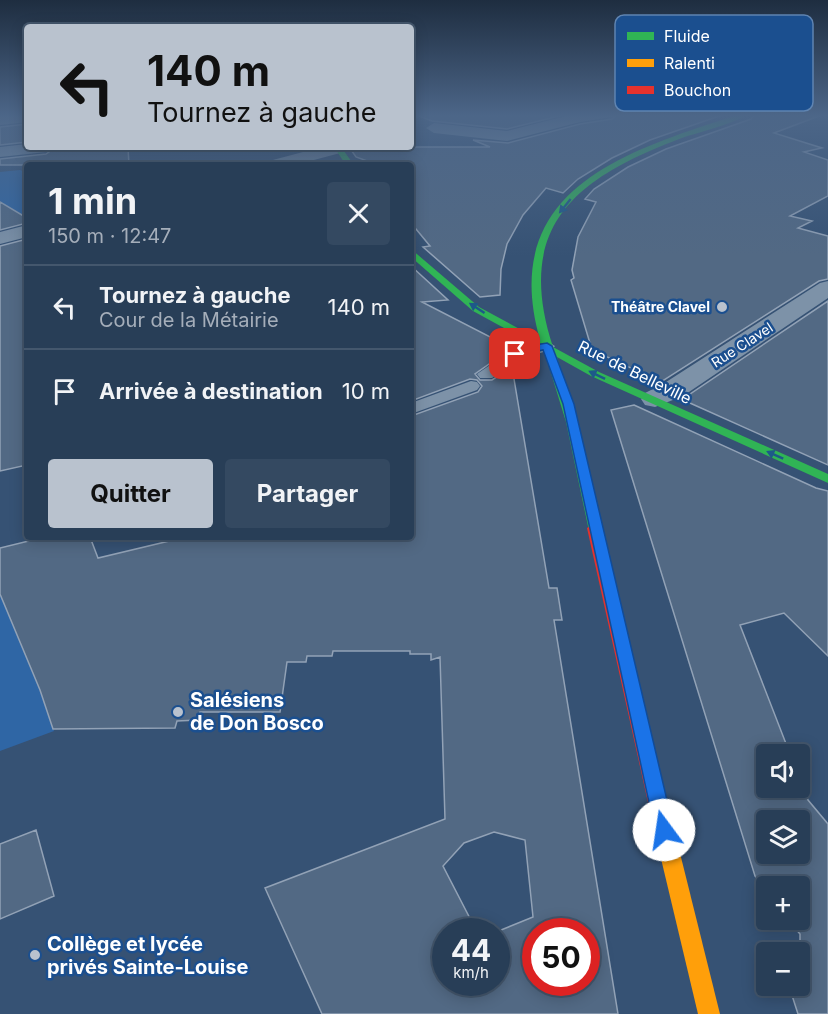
<!DOCTYPE html>
<html lang="fr">
<head>
<meta charset="utf-8">
<style>
	:root { --surface:#283e57; --page:#344961; --text:#f1f3f6; --muted:#a5aeba; --line:#44576d; --accent:#b9c2ce }
	body { margin:0; font-family:Inter,sans-serif; background:var(--page); color:var(--text); height:100vh; display:flex; flex-direction:column; font-size:22px; white-space:nowrap }
	* { box-sizing:border-box; margin:0 }
	p { font-size:20px; color:var(--muted) }
	.icon { flex:none; width:33px; height:33px; fill:none; stroke:currentColor; stroke-width:2; stroke-linecap:round; stroke-linejoin:round }
	.map { position:relative; flex:1; overflow:hidden }
	.panel { position:absolute; left:24px; top:162px; width:390px; height:378px; display:flex; flex-direction:column; background:var(--surface); border-radius:6px; box-shadow:0 3px 15px #0003,0 0 0 2px var(--line) }
	.panel>* { flex:none }
	.top-card { position:absolute; left:24px; top:24px; width:390px; height:126px; border-radius:6px; box-shadow:0 3px 15px #0003,0 0 0 2px var(--line); background:#b9c2ce; color:#111; overflow:hidden }
	.fabs { position:absolute; left:756px; top:744px; display:grid; gap:12px }
	.fabs a { display:grid; place-items:center; width:54px; height:54px; border-radius:6px; background:var(--surface); box-shadow:0 3px 15px #0003,0 0 0 2px var(--line); font-size:30px }
	.speed { position:absolute; left:432px; top:918px; display:flex; gap:12px; font-size:30px; font-weight:700; text-align:center }
	.speed>* { display:grid; place-content:center; width:78px; height:78px; border-radius:50%; background:var(--surface); box-shadow:0 3px 15px #0003,0 0 0 2px var(--line); line-height:1 }
	.speed small { font-size:15px; font-weight:400 }
	.speed .limit { border:9px solid #d22; background:#fff; color:#111 }
	.pin { position:absolute; display:grid; place-items:center; width:51px; height:51px; color:#fff; margin:-26px; border-radius:12px; box-shadow:0 3px 9px #0006 }
	.me { position:absolute; width:66px; margin:-33px; rotate:346deg; stroke-linejoin:round; filter:drop-shadow(0 0 4px #0008) }
	.turn { display:flex; align-items:center; gap:21px; height:126px; padding:0 24px; font-size:27px }
	.turn .icon { width:78px; height:78px; stroke-width:2.5 }
	.turn b { display:block; font-size:42px; line-height:51px }
	.round { display:grid; place-items:center; flex:none; width:63px; height:63px; border-radius:6px; background:var(--page) }
	.head { display:flex; align-items:center; justify-content:space-between; height:102px; padding:0 24px }
	h1 { font-size:36px; font-weight:700; line-height:45px }
	.button { display:flex; gap:12px; margin-top:auto; padding:12px 24px }
	.button a { flex:1; height:69px; border-radius:6px; background:var(--accent); color:#111; font-size:24px; font-weight:700; line-height:69px; text-align:center }
	.button a+a { background:var(--page); color:var(--text) }
	ul { padding:0; list-style:none }
	li { display:flex; align-items:center; gap:18px; height:84px; padding:0 24px; border-top:2px solid var(--line) }
	li div { flex:1 }
	li b { display:block; font-size:22px }
	li em { font-style:normal }
	.map>svg:first-child { display:block }
</style>
</head>
<body>
<div class="map">
<svg width="828" height="1014" viewBox="0 0 828 1014">
	<rect width="100%" height="100%" fill="#365274"/>
	<path fill="#2f66a5" d="M20,170L27,173V218L0,202V172Z
		M0,594L41,692L54,731L0,751Z"/>
	<path fill="#526984" stroke="#92a2b6" stroke-width="1.5" fill-rule="evenodd" d="M414,114H567L507,129L432,121Z
		M617,114H725L650,140L612,158L578,179L563,193L546,188L523,215L507,244L501,269L500,295L480,297L423,247L430,246L411,223V165H378L356,157L349,147H490L473,140L508,143L580,124L612,119Z
		M755,114H818L819,116L774,133L822,148L804,152L828,160V196L790,216L812,221L798,228L828,236V279L819,281L661,382L592,350L571,280L574,278L572,270L578,237L596,202L585,199L594,189L628,167L666,149L751,119Z
		M27,124V142L0,145V127Z
		M56,147H128L129,165H0V159L46,154Z
		M0,202L27,218V223L0,230Z
		M27,239V465L0,471V246Z
		M411,266L448,300L422,302L504,344L509,350L475,374L480,380H492L512,367L549,588H557L562,620H554L618,1014H322L265,888L445,819L440,657L431,660V654H410V651H333L332,656H307L306,662H287L280,712H200L198,720L177,721L175,728L53,729L40,690L0,594V548L45,537H90L98,558L186,537H411V416L478,392L482,386L477,380L470,379L411,401ZM494,832L525,840L533,917L496,932V982H446V932H477L443,866L464,843ZM536,932H586V982H536Z
		M828,301V465L681,399L684,398Z
		M634,405L816,488L828,491V656L784,613L740,625L790,754H766V788H800V779L808,800L828,824V1014H798L789,986H800V934L788,920H800V886H766V891L755,876L611,410ZM766,820H800V854H766Z
		M36,830L54,896L0,919V844Z"/>
	<g fill="none" stroke-linecap="round" stroke-linejoin="round">
		<path fill="#7d92a8" fill-rule="evenodd" d="M547,341L555,346L553,349L521,359L492,378H480L477,374L509,352Z
			M471,381L477,382L480,386L477,390L411,414V403Z"/>
		<path fill="#7d92a8" fill-rule="evenodd" d="M27,114V122L0,125V115Z
			M574,114H615L612,117L580,122L507,141L434,133L426,128L434,123L507,131Z
			M27,144V147H54L46,152L0,157V147Z
			M322,147L346,148L344,152L295,165H266L269,161Z
			M27,225V237L0,244V232Z
			M828,281V298L683,396L655,407L645,405L641,399L645,393L663,384L820,283Z"/>
		<path fill="#30b455" fill-rule="evenodd" d="M740,114H748C729,126 701,131 679,139C574,179 514,227 553,347L599,372L828,474V483L591,376L557,357L578,422L601,528L599,531H589L566,422L544,350L473,311L411,257V249L479,307L540,340C497,189 626,151 740,114Z
			M334,147H341L354,165H346Z"/>
		<path fill="#ff9f0a" fill-rule="evenodd" d="M663,817L670,819L673,825L720,1014H698L653,825L656,819Z"/>
		<path fill="#e5322d" fill-rule="evenodd" d="M594,524L601,528L673,825L670,831L663,833L656,831L653,825L587,528Z"/>
	</g>
	<defs><path id="oneway-solid" d="M-6-.8H1V-3.2L6.5 0L1 3.2V.8H-6Z" transform="scale(1.5)"/></defs>
	<g fill="#1d5989">
		<use href="#oneway-solid" transform="translate(565 206) rotate(129)"/>
		<use href="#oneway-solid" transform="translate(477 308) rotate(-147)"/>
		<use href="#oneway-solid" transform="translate(597 375) rotate(-154)"/>
		<use href="#oneway-solid" transform="translate(775 455) rotate(-156)"/>
	</g>
	<linearGradient id="sky" x2="0" y2="1"><stop stop-color="#1e2d40"/><stop offset="0.45" stop-color="#4c6688"/><stop offset="1" stop-color="#4c6688" stop-opacity="0"/></linearGradient>
	<rect width="828" height="256" fill="url(#sky)"/>
	<path fill="#1a73e8" stroke="#114b97" stroke-width="1.5" d="M547,343L552,346L574,404L674,830L671,836L664,839L658,836L655,830L563,404L543,350L515,357L510,354L522,347Z"/>
	<g fill="#b9c2ce" stroke="#1b4f8f" stroke-width="2">
		<circle cx="722" cy="307" r="6"/>
		<circle cx="178" cy="712" r="6"/>
		<circle cx="35" cy="955" r="6"/>
	</g>
	<g text-anchor="middle" stroke-width="5" stroke-linejoin="round" paint-order="stroke">
		<g font-size="14" font-weight="bold" fill="#fff" stroke="#1b4f8f" text-anchor="end">
			<text x="710" y="312">Théâtre Clavel</text>
		</g>
		<g font-size="14" fill="#fff" stroke="#1b4f8f">
			<text transform="translate(742 345) rotate(-33)" y="5">Rue Clavel</text>
		</g>
		<g font-size="16" fill="#fff" stroke="#1b4f8f">
			<text transform="translate(635 372) rotate(26)" y="6">Rue de Belleville</text>
		</g>
		<g font-size="20" font-weight="bold" fill="#fff" stroke="#1b4f8f" text-anchor="start">
			<text x="190" y="707">Salésiens<tspan x="190" dy="23">de Don Bosco</tspan></text>
			<text x="47" y="951">Collège et lycée<tspan x="47" dy="23">privés Sainte-Louise</tspan></text>
		</g>
	</g>
	<rect x="615" y="15" width="198" height="96" rx="9" fill="#1b4f8f" stroke="#5f84b1" stroke-width="1.5"/>
	<rect x="627" y="32" width="27" height="8" fill="#30b455"/>
	<rect x="627" y="59" width="27" height="8" fill="#ff9f0a"/>
	<rect x="627" y="86" width="27" height="8" fill="#e5322d"/>
	<g font-size="16" fill="#fff">
		<text x="664" y="42">Fluide</text>
		<text x="664" y="69">Ralenti</text>
		<text x="664" y="96">Bouchon</text>
	</g>
</svg>
<div class="fabs">
<a><svg class="icon" aria-label="sound" viewBox="0 0 24 24"><path d="M4 9h4l5-4v14l-5-4H4zM17 9q2 3 0 6"/></svg></a>
<a><svg class="icon" aria-label="layers" viewBox="0 0 24 24"><path d="M12 4l9 5-9 5-9-5zM3 14l9 5 9-5"/></svg></a>
<a>+</a>
<a>−</a>
</div>
<div class="speed"><div>44<small>km/h</small></div><div class="limit">50</div></div>
<div class="pin" style="left:515px;top:354px;background:#d93025"><svg class="icon" aria-label="arrive" viewBox="0 0 24 24"><path d="M6 21V4h12l-3 4 3 4H6"/></svg></div>
<svg class="me" style="left:664px;top:830px" viewBox="-20 -20 40 40"><circle r="19" fill="#fff"/><path d="M0-13L10 11 0 6-10 11z" fill="#1a73e8"/></svg>
<div class="top-card">
<div class="turn"><svg class="icon" aria-label="left" viewBox="0 0 24 24"><path d="M17 20v-9H6M10 6l-5 5 5 5"/></svg><div><b>140 m</b>Tournez à gauche</div></div>
</div>
<section class="panel">
<div class="head"><div><h1>1 min</h1><p>150 m · 12:47</p></div><a class="round"><svg class="icon" aria-label="close" viewBox="0 0 24 24"><path d="M6 6l12 12M18 6L6 18"/></svg></a></div>
<ul>
<li><svg class="icon" aria-label="left" viewBox="0 0 24 24"><path d="M17 20v-9H6M10 6l-5 5 5 5"/></svg><div><b>Tournez à gauche</b><p>Cour de la Métairie</p></div><em>140 m</em></li>
<li><svg class="icon" aria-label="arrive" viewBox="0 0 24 24"><path d="M6 21V4h12l-3 4 3 4H6"/></svg><div><b>Arrivée à destination</b></div><em>10 m</em></li>
</ul>
<div class="button"><a>Quitter</a><a>Partager</a></div>
</section>
</div>
</body>
</html>
